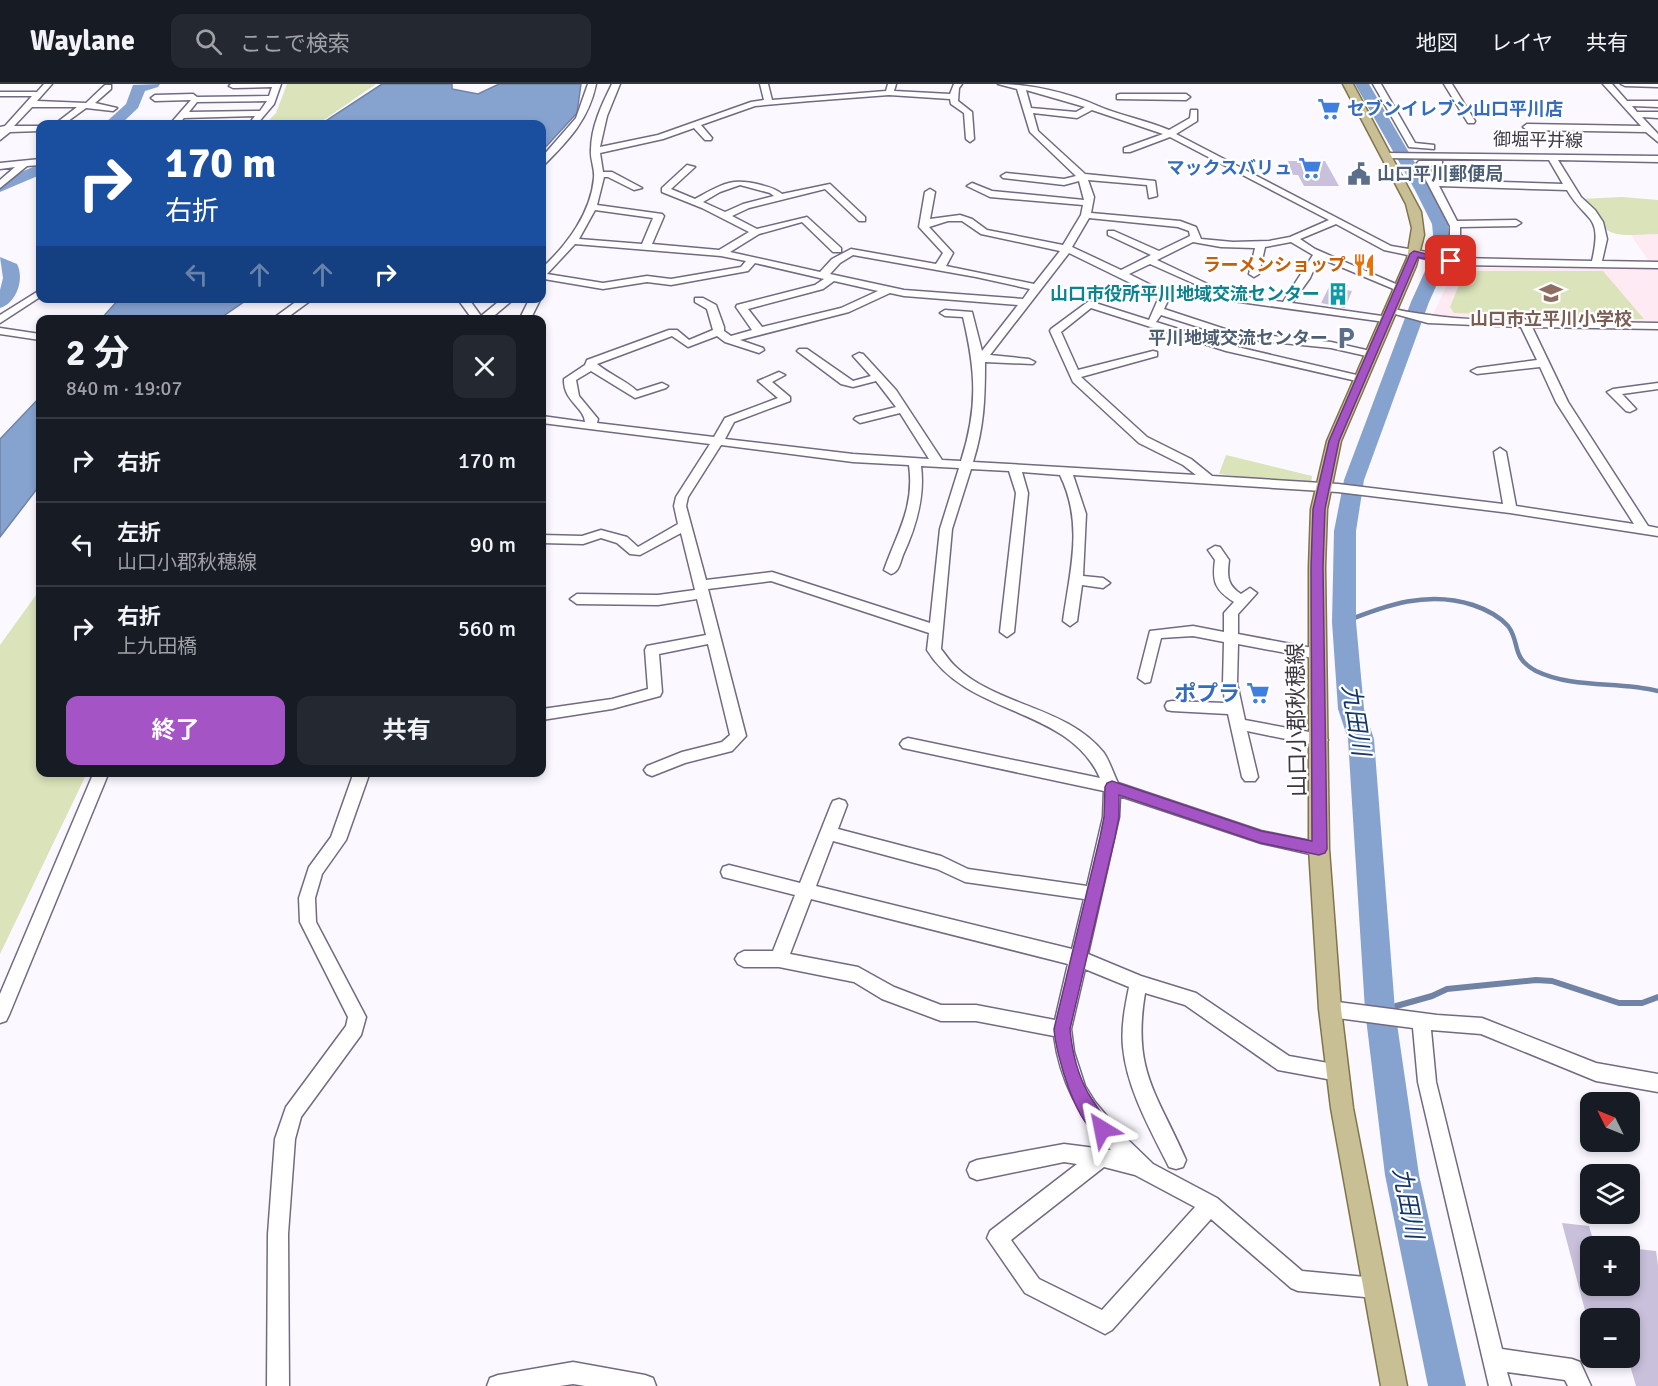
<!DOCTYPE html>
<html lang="ja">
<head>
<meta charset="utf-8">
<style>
	:root { --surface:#171b24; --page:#242831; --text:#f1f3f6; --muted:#9ea1a6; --line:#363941; --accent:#a454c4 }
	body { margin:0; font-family:Signika,"Noto Sans JP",sans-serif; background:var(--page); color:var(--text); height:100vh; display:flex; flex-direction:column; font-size:22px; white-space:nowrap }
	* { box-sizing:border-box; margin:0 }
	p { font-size:20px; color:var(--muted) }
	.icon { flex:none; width:33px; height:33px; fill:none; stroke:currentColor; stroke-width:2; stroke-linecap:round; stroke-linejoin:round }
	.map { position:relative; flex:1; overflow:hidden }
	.panel { position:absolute; left:36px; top:231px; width:510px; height:462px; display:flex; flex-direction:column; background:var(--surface); border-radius:12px; box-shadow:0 3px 9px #0003 }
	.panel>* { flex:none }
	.banner { position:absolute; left:36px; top:36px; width:510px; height:183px; border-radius:12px; box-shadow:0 3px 9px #0003; background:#1a4fa0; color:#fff; overflow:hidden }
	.needle { width:39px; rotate:313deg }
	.controls { position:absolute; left:1580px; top:1008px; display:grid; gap:12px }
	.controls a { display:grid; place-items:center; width:60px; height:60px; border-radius:12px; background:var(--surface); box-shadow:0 3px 9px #0003; font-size:30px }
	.pin { position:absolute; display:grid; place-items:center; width:51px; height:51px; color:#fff; margin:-26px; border-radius:12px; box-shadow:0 3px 9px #0006 }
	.me { position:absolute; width:66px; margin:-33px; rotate:325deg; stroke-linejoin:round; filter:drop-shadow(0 0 4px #0008) }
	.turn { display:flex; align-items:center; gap:21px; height:126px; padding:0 30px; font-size:27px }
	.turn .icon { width:78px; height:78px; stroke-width:2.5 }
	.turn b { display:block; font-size:42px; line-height:51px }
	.lanes { display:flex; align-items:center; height:57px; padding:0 30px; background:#0003; justify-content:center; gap:30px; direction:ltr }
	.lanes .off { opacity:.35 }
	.round { display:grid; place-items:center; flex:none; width:63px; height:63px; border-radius:12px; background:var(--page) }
	.summary { display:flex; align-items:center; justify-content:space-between; height:102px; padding:0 30px }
	h1 { font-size:36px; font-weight:700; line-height:45px }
	.button { display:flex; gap:12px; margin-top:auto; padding:12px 30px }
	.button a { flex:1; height:69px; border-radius:12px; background:var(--accent); color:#fff; font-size:24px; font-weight:700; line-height:69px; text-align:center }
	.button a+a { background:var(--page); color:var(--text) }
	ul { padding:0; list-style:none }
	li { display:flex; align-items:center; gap:18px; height:84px; padding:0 30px; border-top:2px solid var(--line) }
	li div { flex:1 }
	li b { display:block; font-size:22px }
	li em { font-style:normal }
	header { display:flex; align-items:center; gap:36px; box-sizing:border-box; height:84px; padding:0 30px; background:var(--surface); border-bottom:2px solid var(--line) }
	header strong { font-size:28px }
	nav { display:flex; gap:33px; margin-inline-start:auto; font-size:21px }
	.search { width:420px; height:54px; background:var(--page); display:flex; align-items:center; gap:15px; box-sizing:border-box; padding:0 21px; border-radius:12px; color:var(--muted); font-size:22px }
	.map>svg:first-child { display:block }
</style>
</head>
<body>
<header>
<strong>Waylane</strong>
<div class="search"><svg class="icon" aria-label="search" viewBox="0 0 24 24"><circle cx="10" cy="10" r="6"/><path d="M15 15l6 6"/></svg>ここで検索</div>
<nav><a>地図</a><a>レイヤ</a><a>共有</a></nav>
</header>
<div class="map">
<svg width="1658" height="1302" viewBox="0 0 1658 1302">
	<rect width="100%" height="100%" fill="#fbf9ff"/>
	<path fill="#feeaf3" d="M1658,150V178H1649L1631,151Z
		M1455,184L1658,185V237L1473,236L1432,232Z"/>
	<path fill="#dae3ba" d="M287,0H376L318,40H265L276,29Z
		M1622,113L1658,116V150C1608,152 1610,155 1580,115Z
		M1472,187H1603L1644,235H1538L1515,231L1454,229L1450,223L1464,189Z
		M1226,371L1312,392L1311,401L1219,390Z
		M36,511H40V688L87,689L0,870V561Z"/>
	<path fill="#86a3d0" stroke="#7083a5" stroke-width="1.5" d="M382,0H452V5L478,10L499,0H581L577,29L542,67V40H321Z
		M120,214H248V215L219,235H101Z
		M40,313V401L0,453V355Z"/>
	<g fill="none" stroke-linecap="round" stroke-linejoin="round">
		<path stroke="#7083a5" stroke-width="4.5" d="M1344,538C1386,521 1428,506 1473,521C1485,525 1499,532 1508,542C1521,559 1510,573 1536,587C1573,605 1619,597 1658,607"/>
		<path stroke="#7083a5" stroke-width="6" d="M1382,926L1432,912L1447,905L1536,896L1552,897L1619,919H1642L1658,913"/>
		<path fill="#86a3d0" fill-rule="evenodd" d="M160,0L158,3L145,7L138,24L121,40H104L126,20L133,1Z
			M1355,0H1369L1432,108L1448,140L1449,150L1448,172L1443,187L1429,218L1364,396L1356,447V538L1364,625L1374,655L1395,926L1419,1091L1466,1302H1428L1385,1091L1365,926L1348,655L1338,625L1332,538L1334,447L1344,396L1411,218L1425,187L1430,172L1433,150L1432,140L1416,108Z
			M40,80V91L0,108V97Z
			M0,173L17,180C25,195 16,220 0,224V206L3,194Z"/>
	</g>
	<path fill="#c9c0db" d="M1288,77H1325L1339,102H1304L1298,91H1293Z
		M1332,197L1348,201L1346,206L1352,207L1345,224L1321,219Z
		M1562,1139L1589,1142L1595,1162H1590V1202H1629V1164L1656,1167L1658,1181V1302H1636L1629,1278V1234H1587Z"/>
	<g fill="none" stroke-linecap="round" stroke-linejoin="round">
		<g stroke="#726a82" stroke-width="3">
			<path id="minor" d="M44,0H52L37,17L86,19L105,1H111V5L95,19L117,24L113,27L86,24L64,40H55L77,23H32L14,42H40V47L10,48L0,56V43L5,42L32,12H0V8H37Z
				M231,0H281L274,20L257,40H249L255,32L184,34L178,40H170L191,16L155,17L151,14L155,11L193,10L197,13L269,12L272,3L233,4L229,2ZM267,17L260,27L189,28L197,18Z
				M588,0H596C589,35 569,56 545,80L542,81V73L576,34Z
				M612,0H620L607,32L600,63L658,51L751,18L764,16L760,0H768L772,16L886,7L888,0H896L894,7L950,10L954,0H962L959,4L958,17L972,28L974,55L970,58L966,55L964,29L951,20L950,15L889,11L810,17L755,22L701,41L712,54L711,56H705L694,44L663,55L600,69L603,88H612L642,104L634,106L608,93H604L597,121L662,130L664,132L652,160L719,166L749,148L702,124L662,108V104L687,81L695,83L671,105L695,115C722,100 731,93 761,101C769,103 776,105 782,110L830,100L865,133V137H859L825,105L749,124L732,132L757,145L807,133L841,164V168H833L802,138L759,150L730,168L820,188L832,175L851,165L936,180L943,169L919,143L925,108L930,105L935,108L930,135L960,131L972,135L987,146L1063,161L1081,131L1083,121L990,113L967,102L972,99L992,107L1084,116L1079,97L1064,101L1003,94L1001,92L1006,89L1064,95L1076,92L1030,48L1017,5L998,0C1031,0 1069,9 1098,22C1121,32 1146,36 1169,46L1190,34L1191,26H1197V37L1176,50L1391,162L1450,172V142L1417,79L1419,77H1442V81L1428,82L1436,96L1563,100L1549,76L1385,74L1381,71L1382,69L1658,72V78L1558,76L1581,113L1595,126L1603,138L1607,155L1602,177L1658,178V184L1455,181L1384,166L1336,140L1300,155L1315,165L1405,204L1396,206L1322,175L1318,176L1310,194L1292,219L1389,233V237L1385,238L1233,217L1150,180L1129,190L1169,210L1170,212L1164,225L1234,248L1331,258L1375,268L1377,270L1371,273L1331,264L1233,254L1161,231L1156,238L1233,262L1365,293V297L1361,298L1226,267L1091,224L1061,248L1078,286L1153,267L1157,268V272L1081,293L1147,353L1191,375L1212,392L1338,400L1503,420L1494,368L1500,364L1506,368L1516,422L1634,440L1556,318L1540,283L1477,290L1471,287L1477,284L1537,276L1521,243L1428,239L1384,227L1389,224C1433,234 1475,236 1520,237L1524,235L1529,237L1658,239V245L1532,243L1568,318L1648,442L1658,444V452L1510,429L1338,408L1073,391L1086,430L1083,492L1103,494L1110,499L1103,504L1082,501L1077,537L1070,542L1063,537C1070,486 1084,440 1060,391L1022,388L1028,409L1014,548L1007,553L1000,548L1016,409L1009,387L971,385L952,445L941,565C946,571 950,578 956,583C999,623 1066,622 1104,669C1110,678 1113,689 1118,699L1261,747L1325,760L1327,765L1325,770L1319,772L1261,759L1120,712L1119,733L1088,870L1141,892L1196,909L1289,972L1345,982L1347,988L1345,994L1338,997L1278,986L1185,921L1145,909C1132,987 1157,1009 1186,1076L1183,1083L1176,1085L1169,1083C1150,1045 1127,1005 1123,963C1121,943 1125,923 1129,903L1085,885L1071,945L1074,968L1085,1002L1095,1018L1121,1049L1153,1080L1217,1114L1302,1187L1376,1194L1383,1197L1386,1204L1383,1211L1376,1214L1298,1207L1291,1204L1211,1135L1112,1246L1105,1250L1025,1209L987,1154L990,1147L1077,1080L1064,1078L977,1096L970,1093L967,1086L970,1079L977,1076L1064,1060L1111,1066C1079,1034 1060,996 1054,952L976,937H941L882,915L854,898L779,883H744L738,880L735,875L738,870L744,867H773L795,811L723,793L721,788L723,783L729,781L800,799L831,721L833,717L839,715L845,717L847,721L838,745L941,772L968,785L1087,802L1103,733L1104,707L903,664L900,660L903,656L908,654L1100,694C1068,622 968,633 927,566L929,549L771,497L708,505L746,652L732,667L685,679L652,692L647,690L644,686L647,682L682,668L722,658L730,651L708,560L659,570L662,608L660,612L612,625L542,636V625L612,615L648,605L645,566L647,562L706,551L697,515L658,521L577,520L570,515L577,510L658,511L695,506L681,449L640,471L630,470L617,459L601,454L583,460L542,459V451L582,452L601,446L627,453L638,463L678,440L674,422L676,413L710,360L542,339V332L585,338C584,323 563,317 564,295L585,281L587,276L669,246H677L689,256L713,246L707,225L695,218V214H703L716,221L724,243V247L731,252L752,246L736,223L737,221L815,201L824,195L755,179L748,187L671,201L647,198L603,205L544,195V192H542V184C567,161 591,129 594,94C595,84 590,75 591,66C591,43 602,20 612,0ZM1026,6L1085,23L1076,28L1031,24ZM1092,26L1163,50L1124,64V68H1130L1170,53L1329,136L1290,153L1269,157L1233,158L1201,155L1196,143L1180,137L1091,129L1094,113L1088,96L1147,101L1149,114L1157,112L1155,97L1085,90L1038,47L1033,29L1077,34ZM740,101L770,109L774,112L743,120L725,128L703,118L720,108ZM1439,102L1567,106C1587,140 1603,129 1592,177L1460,174V143L1516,142L1521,139L1516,136L1457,137ZM595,126L653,134L642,160L579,155ZM1089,134L1178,143L1189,147L1190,152L1159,167L1114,147H1108V151L1151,171L1121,186L1072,163ZM948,137H962L981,150L1060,167L1034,200L946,182L953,169L929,143ZM1193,158L1221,163L1255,164L1249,190L1254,193L1259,190L1265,163L1291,158L1313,171L1283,218L1239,212L1218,205L1157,176ZM575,160L721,172L746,177L741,183L671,195L647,192L603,199L547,190ZM1069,169L1159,213L1149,236L1089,217L1051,245L1050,247L1073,298L1139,359L1183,381L1196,391L973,378C984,343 985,315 985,278L1033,280L1035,278L1029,275L990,271ZM853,171L976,193L1030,205L1023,215L904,206L830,190L840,179ZM834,197L878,207L841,224L762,243L748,225L823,205ZM890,209L904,212L1018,221L982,267L972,228L945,226L940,229L945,232L963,233C976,288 978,323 961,377L942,376L896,306L863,270L859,269L853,272L871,292L853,297L807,265H799L797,267L841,300L853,303L876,297L896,323L856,333L854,335L860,339L900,329L929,375L853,370L725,355L734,338L790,317V313L772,298L785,291L779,288L758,297L778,314L725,334L714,353L597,339L598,335L579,312L576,296L591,287L635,314L666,304L668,302L662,299L637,307C625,296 609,290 597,280L672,252L688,263L717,252L725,258L759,269L764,266L763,264L740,256L849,228ZM721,361L853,378L909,381C915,423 897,449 884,486L891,490C899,488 900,479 903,471C916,443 925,413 921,382L959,384L940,445L930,539L772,488L706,496L686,422L688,413ZM833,757L937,785L965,798L1084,815L1072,865L816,802ZM811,815L1068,880L1055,936L976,921H941L894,903L858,883L790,870ZM1104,1083L1135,1091L1195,1123L1102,1226L1039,1195L1011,1156Z
				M1373,0H1381L1415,59L1434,61V65L1409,63Z
				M1444,0H1452L1475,37L1474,39H1468Z
				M1603,0H1612L1627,17H1658V23L1632,22L1637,28H1658V34L1642,33L1658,50V58L1646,48L1527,46L1523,43L1527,40L1641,42Z
				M1621,0H1658V3L1625,2Z
				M1120,10H1186L1190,13L1186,16L1117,15V11Z
				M40,75V81L27,82L0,104V96L15,83L0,85V79Z
				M40,206V213L0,239V231Z
				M301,214H314L284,236H271Z
				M457,214H468L481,232L503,214H515L489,236H473Z
				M530,214H541L530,236H519Z
				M0,244L40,250V256L0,250Z
				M1658,299V305L1622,310L1636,325L1630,328L1626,327L1607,308L1613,305Z
				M1215,462L1220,463L1229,476C1227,492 1227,501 1241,510L1250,504L1257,509L1238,530V550L1318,565L1325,570L1318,575L1238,560L1237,599L1245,636L1320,650L1325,652L1328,656L1325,660L1320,662L1247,647L1258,693L1255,697H1245L1242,693L1228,630L1172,627L1167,626L1165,622L1167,618L1172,617L1225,619L1223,599L1224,558L1193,552L1161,554L1150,598L1145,599L1138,594L1150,547L1193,542L1224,548V529L1234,518C1215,506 1212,498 1215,476L1208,466Z
				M94,688H109L9,931L6,937L0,939V910Z
				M354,688H370L346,756L322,790L315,814L316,838L366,933L361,951L301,1033L295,1055L288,1150L289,1302H267L268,1150L275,1055L286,1023L346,942L348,933L300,838L299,814L309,783L331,753Z
				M1330,917L1437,931L1482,934L1596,979L1658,990V1008L1596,997L1481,950L1431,946L1436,998L1502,1265L1572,1275L1580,1278L1591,1302H1568L1565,1296L1507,1288L1511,1302H1489L1418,998L1413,944L1330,933L1324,931L1321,925L1324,919Z
				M573,1278L645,1291L653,1294L656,1302H585L573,1300L560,1302H487L490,1294L498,1291Z"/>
		</g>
		<g stroke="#80744a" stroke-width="3">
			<path id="major" d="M1343,0H1353L1421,128L1424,151L1416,182L1341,357L1327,425L1325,483L1329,765L1341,925L1353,1024L1407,1302H1381L1331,1024L1319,925L1309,765V483L1311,425L1327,357L1407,174L1412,144L1406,120Z"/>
		</g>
		<use href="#minor" fill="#fff" fill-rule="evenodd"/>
		<use href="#major" fill="#c9bf95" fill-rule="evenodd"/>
	</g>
	<path fill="#a454c4" stroke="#6b377f" stroke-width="1.5" d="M1414,167L1456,177L1451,180L1418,173L1339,357L1325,425L1323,483L1327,765L1325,769L1319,771L1261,759L1119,711V733L1115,753L1070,945C1072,967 1077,989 1088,1009C1095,1021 1105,1032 1111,1045L1109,1051L1102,1053C1076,1043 1056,971 1054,945L1100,753L1104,733L1105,703L1107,699L1112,697L1261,747L1312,757L1311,483L1313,425L1329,357L1410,170Z"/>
	<defs>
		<g id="supermarket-bare" transform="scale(1.8)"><path d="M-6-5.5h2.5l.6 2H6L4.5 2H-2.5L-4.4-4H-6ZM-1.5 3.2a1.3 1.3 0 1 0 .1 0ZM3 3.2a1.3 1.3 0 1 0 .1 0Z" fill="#3f7fe0" stroke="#fff" stroke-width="2.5" paint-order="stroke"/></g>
		<g id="civic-bare" transform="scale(1.8)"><path d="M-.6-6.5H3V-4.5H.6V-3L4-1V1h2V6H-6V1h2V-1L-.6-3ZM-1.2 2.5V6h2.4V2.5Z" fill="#5c6f8a" stroke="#fff" stroke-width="2.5" paint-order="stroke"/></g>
		<g id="restaurant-bare" transform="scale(1.8)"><path d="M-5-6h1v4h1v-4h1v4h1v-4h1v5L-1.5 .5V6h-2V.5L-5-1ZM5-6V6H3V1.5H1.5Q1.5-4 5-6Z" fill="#e8710a" stroke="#fff" stroke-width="2.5" paint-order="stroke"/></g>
		<g id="school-bare" transform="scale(1.8)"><path d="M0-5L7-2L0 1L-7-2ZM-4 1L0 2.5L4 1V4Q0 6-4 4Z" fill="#8d6e63" stroke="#fff" stroke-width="2.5" paint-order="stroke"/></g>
		<g id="building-bare" transform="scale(1.8)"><path d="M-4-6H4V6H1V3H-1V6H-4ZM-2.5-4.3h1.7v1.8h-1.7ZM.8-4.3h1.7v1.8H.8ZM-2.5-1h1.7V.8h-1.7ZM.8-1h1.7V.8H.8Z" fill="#0f9aa8" stroke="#fff" stroke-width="2.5" paint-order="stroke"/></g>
		<g id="parking-bare" transform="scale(1.8)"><path d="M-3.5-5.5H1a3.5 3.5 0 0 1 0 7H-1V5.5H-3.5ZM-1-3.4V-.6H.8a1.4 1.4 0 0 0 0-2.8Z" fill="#5c6f8a" stroke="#fff" stroke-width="2.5" paint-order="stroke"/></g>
	</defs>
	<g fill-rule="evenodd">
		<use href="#supermarket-bare" x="1329" y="25"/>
		<use href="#supermarket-bare" x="1310" y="84"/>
		<use href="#civic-bare" x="1359" y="90"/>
		<use href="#restaurant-bare" x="1364" y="181"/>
		<use href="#school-bare" x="1551" y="209"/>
		<use href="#building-bare" x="1338" y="210"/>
		<use href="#parking-bare" x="1346" y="254"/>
		<use href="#supermarket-bare" x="1258" y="609"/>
	</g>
	<g text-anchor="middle" stroke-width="4.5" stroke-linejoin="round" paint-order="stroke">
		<g font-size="18" font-weight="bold" fill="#366cbe" stroke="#fff" text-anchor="start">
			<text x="1347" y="31">セブンイレブン山口平川店</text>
			<text x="1292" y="90" text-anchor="end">マックスバリュ</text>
		</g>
		<g font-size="18" fill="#3b3742" stroke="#fff">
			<text transform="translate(1538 56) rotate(1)" y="6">御堀平井線</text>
		</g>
		<g font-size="18" font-weight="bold" fill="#4e5e75" stroke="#fff" text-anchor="start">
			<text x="1377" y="96">山口平川郵便局</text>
			<text x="1328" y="260" text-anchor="end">平川地域交流センター</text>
		</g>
		<g font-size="18" font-weight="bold" fill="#c56008" stroke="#fff" text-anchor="end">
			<text x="1346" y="187">ラーメンショップ</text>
		</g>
		<g font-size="18" font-weight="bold" fill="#0d838f" stroke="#fff" text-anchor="end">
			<text x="1320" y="216">山口市役所平川地域交流センター</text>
		</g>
		<g font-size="18" font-weight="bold" fill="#785e54" stroke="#fff">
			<text x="1551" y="241">山口市立平川小学校</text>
		</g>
		<g font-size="22" font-weight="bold" fill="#366cbe" stroke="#fff" text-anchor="end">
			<text x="1240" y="617">ポプラ</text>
		</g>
		<g font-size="22" fill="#3b3742" stroke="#fff">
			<text transform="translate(1296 636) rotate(-91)" y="8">山口小郡秋穂線</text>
		</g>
		<g font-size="24" font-style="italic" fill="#13376d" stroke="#fff">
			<text transform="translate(1356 636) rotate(81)" y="8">九田川</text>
			<text transform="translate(1408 1119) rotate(79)" y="8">九田川</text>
		</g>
	</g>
</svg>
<div class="controls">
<a><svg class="needle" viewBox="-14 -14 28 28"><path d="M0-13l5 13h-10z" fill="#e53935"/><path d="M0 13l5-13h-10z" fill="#9ea1a6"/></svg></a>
<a><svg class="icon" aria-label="layers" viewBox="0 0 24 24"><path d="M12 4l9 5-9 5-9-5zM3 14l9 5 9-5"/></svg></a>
<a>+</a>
<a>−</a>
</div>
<div class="pin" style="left:1451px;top:177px;background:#d93025"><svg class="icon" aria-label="arrive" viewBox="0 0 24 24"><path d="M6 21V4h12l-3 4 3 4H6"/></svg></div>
<svg class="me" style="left:1102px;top:1045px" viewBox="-20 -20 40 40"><path d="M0-17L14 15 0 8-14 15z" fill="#a454c4" stroke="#fff" stroke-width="4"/></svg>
<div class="banner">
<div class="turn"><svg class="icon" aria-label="right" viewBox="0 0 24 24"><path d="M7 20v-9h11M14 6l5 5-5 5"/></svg><div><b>170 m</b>右折</div></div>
<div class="lanes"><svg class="icon off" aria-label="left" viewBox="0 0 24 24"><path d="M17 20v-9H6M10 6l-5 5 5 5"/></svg><svg class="icon off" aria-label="ahead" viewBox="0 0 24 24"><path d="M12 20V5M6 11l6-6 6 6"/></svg><svg class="icon off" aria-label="ahead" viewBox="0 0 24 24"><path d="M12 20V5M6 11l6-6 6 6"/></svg><svg class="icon" aria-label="right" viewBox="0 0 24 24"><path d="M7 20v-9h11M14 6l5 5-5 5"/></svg></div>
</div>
<section class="panel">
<div class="summary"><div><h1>2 分</h1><p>840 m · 19:07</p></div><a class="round"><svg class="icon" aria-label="close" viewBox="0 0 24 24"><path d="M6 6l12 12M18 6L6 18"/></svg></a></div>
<ul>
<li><svg class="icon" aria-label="right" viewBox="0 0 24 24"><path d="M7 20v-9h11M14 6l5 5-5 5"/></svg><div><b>右折</b></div><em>170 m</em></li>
<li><svg class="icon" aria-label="left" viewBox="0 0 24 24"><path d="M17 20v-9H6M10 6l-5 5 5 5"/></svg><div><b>左折</b><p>山口小郡秋穂線</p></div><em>90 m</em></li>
<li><svg class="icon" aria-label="right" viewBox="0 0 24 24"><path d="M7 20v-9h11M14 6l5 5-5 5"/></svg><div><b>右折</b><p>上九田橋</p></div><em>560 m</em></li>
</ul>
<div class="button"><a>終了</a><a>共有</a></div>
</section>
</div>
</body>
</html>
